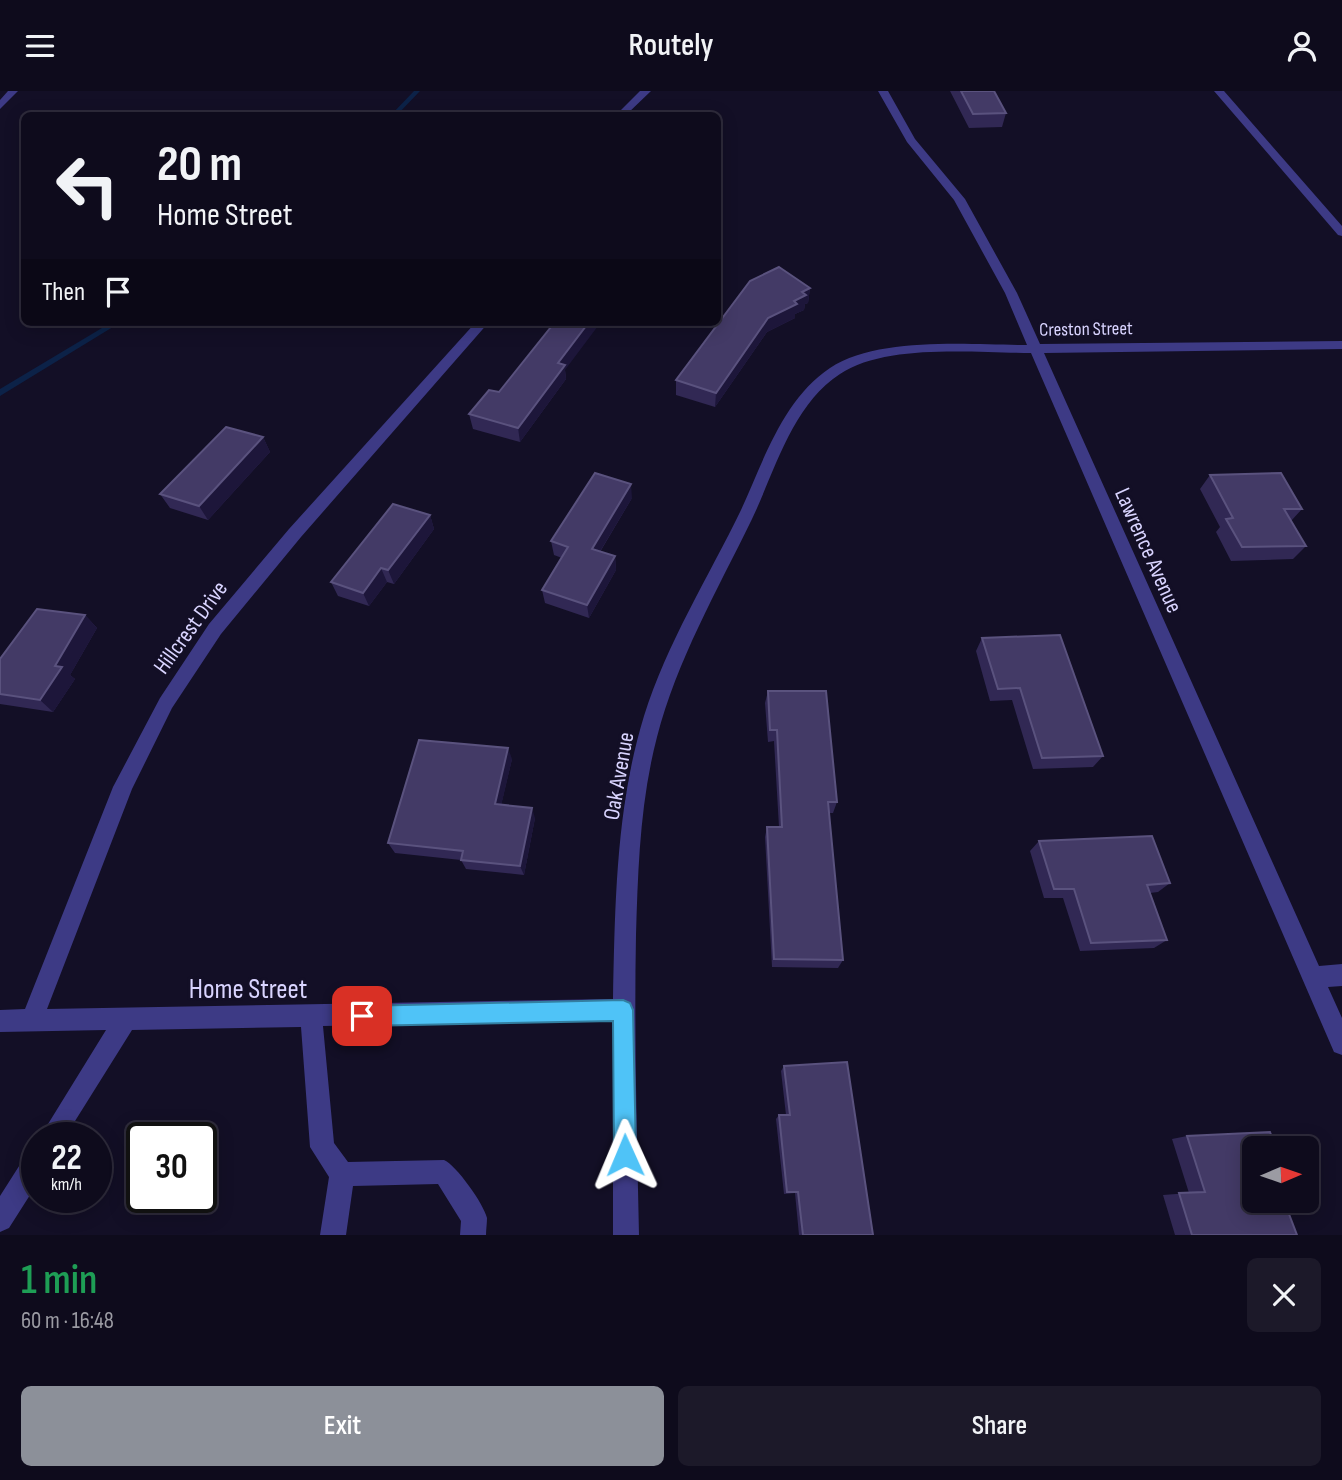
<!DOCTYPE html>
<html lang="en">
<head>
<meta charset="utf-8">
<style>
	:root { --surface:#0e0b1c; --page:#1c1929; --text:#f1f3f6; --muted:#9b9ba3; --line:#2e2b3b; --accent:#8c9099 }
	body { margin:0; font-family:"Sofia Sans Condensed",sans-serif; background:var(--page); color:var(--text); height:100vh; display:flex; flex-direction:column; font-size:26px; white-space:nowrap }
	* { box-sizing:border-box; margin:0 }
	p { font-size:23px; color:var(--muted) }
	.icon { flex:none; width:38px; height:38px; fill:none; stroke:currentColor; stroke-width:2; stroke-linecap:round; stroke-linejoin:round }
	.map { position:relative; height:1144px; overflow:hidden }
	.side { display:flex; flex-direction:column; background:var(--surface); flex:1 }
	.side>* { flex:none }
	.top-card { position:absolute; left:21px; top:21px; width:700px; height:214px; border-radius:10px; box-shadow:0 4px 18px #0003,0 0 0 2px var(--line); background:#0e0b1c; color:var(--text); overflow:hidden }
	.needle { width:46px; rotate:88deg }
	.controls { position:absolute; left:1242px; top:1045px; display:grid; gap:14px }
	.controls a { display:grid; place-items:center; width:77px; height:77px; border-radius:10px; background:var(--surface); box-shadow:0 4px 18px #0003,0 0 0 2px var(--line); font-size:35px }
	.speed { position:absolute; left:21px; top:1031px; display:flex; gap:14px; font-size:35px; font-weight:700; text-align:center }
	.speed>* { display:grid; place-content:center; width:91px; height:91px; border-radius:50%; background:var(--surface); box-shadow:0 4px 18px #0003,0 0 0 2px var(--line); line-height:1 }
	.speed small { font-size:18px; font-weight:400 }
	.speed .limit { border:4px solid #111; border-radius:10px; background:#fff; color:#111 }
	.pin { position:absolute; display:grid; place-items:center; width:60px; height:60px; color:#fff; margin:-30px; border-radius:14px; box-shadow:0 4px 10px #0006 }
	.me { position:absolute; width:77px; margin:-38px; rotate:359deg; stroke-linejoin:round; filter:drop-shadow(0 0 5px #0008) }
	.turn { display:flex; align-items:center; gap:24px; height:147px; padding:0 21px; font-size:32px }
	.turn .icon { width:91px; height:91px; stroke-width:2.5 }
	.turn b { display:block; font-size:49px; line-height:60px }
	.then { display:flex; align-items:center; height:66px; padding:0 21px; background:#0003; gap:14px; font-size:26px }
	.round { display:grid; place-items:center; flex:none; width:74px; height:74px; border-radius:10px; background:var(--page) }
	.overview { display:flex; align-items:center; justify-content:space-between; height:119px; padding:0 21px }
	h1 { font-size:42px; font-weight:600; line-height:52px; color:#1e9e55 }
	.primary-button { display:flex; gap:14px; margin-top:auto; padding:14px 21px }
	.primary-button a { flex:1; height:80px; border-radius:10px; background:var(--accent); color:#fff; font-size:28px; font-weight:600; line-height:80px; text-align:center }
	.primary-button a+a { background:var(--page); color:var(--text) }
	header { display:flex; justify-content:space-between; align-items:center; height:91px; padding:0 21px; background:var(--surface); font-size:32px; font-weight:600 }
	.map>svg:first-child { display:block }
</style>
</head>
<body>
<header><svg class="icon" aria-label="menu" viewBox="0 0 24 24"><path d="M4 6h16M4 12h16M4 18h16"/></svg>Routely<svg class="icon" aria-label="person" viewBox="0 0 24 24"><circle cx="12" cy="8" r="4"/><path d="M4 21q1-7 8-7t8 7"/></svg></header>
<div class="map">
<svg width="1342" height="1144" viewBox="0 0 1342 1144">
	<rect width="100%" height="100%" fill="#130f26"/>
	<g fill="none" stroke-linecap="round" stroke-linejoin="round">
		<path fill="#0c2248" fill-rule="evenodd" d="M414,0H420L397,24H391Z
			M112,231H121L0,305V298Z"/>
		<path fill="#3d3a85" fill-rule="evenodd" d="M8,0H18L0,18V9Z
			M640,0H651L626,24H616Z
			M878,0H888L915,48L965,108L1017,202L1040,253L1342,250V258L1044,262L1319,875L1342,873V895L1328,896L1342,927V964L1334,961L1031,262C976,262 886,252 840,283C792,314 775,380 752,428C717,500 677,569 657,646C640,711 638,778 636,844C634,944 637,1044 639,1144H613V930L323,935L334,1052L348,1071L444,1069C456,1074 484,1113 487,1127C487,1132 486,1139 486,1144H460L461,1130L438,1093L353,1095L346,1144H320L329,1086L310,1056L301,936L132,939L65,1046H40L106,939L0,941V919L25,918L113,696L160,607L209,533L289,438L476,231H489L301,446L221,543L172,617L132,698L47,918L613,908C615,813 616,716 644,625C667,552 708,487 741,419C763,371 783,308 830,277C879,245 970,254 1027,254L1005,202L954,109L907,51Z
			M1214,0H1224L1342,135V145L1338,144Z
			M37,1058V1093L9,1137L0,1141V1105L28,1061Z"/>
	</g>
	<path fill="#312854" d="M950,0H994L1006,22L1002,36L969,37Z
		M810,197L808,212L805,213L804,219L795,223V227L767,241L715,316L676,304V289Z
		M565,279L566,288L520,351L473,338L469,323Z
		M263,346L270,361L208,429L170,417L160,403Z
		M1210,384L1302,418L1291,430L1306,455L1293,468L1231,470L1216,441L1220,436L1200,398Z
		M632,407L600,461L615,465L616,479L589,527L545,512L542,499L562,467L554,464L551,450Z
		M430,424L434,438L394,493L387,491L369,515L338,505L331,491Z
		M85,524L97,537L70,584L75,588L53,621L0,613V568Z
		M982,547L1103,665L1093,676L1033,678L1012,609L990,610L976,560Z
		M768,600L837,711L833,722H829L843,869L838,877L772,876L765,746L767,736H779L774,650L768,651L765,612Z
		M512,668L501,714L535,727L524,784L466,778L461,769L395,762L388,752Z
		M1039,750L1170,792L1158,801L1150,802L1167,849L1154,857L1080,860L1063,807H1044L1030,760Z
		M784,975L873,1144H799L795,1102L784,1103L776,1028L779,1024H786L781,980Z
		M1187,1045L1255,1057L1297,1144H1175L1163,1104L1189,1102L1172,1048Z"/>
	<path fill="#1d163a" d="M810,197L808,212L805,213L804,219L795,223V227L767,241L715,316L716,302L768,227L794,210L802,201Z
		M589,231H601L565,279L566,288L520,351L518,337L558,272Z
		M263,346L270,361L208,429L199,415Z
		M631,393L632,407L593,472L592,458Z
		M430,424L434,438L394,493L388,479Z
		M615,465L616,479L589,527L587,514Z
		M381,477L387,491L369,515L363,502Z
		M85,524L97,537L70,584L75,588L53,621L40,609L55,575Z
		M508,657L512,668L499,724L495,713Z
		M532,717L535,727L524,784L520,775Z"/>
	<path fill="#433a66" stroke="#5a527e" stroke-width="2" d="M961,0H994L1006,22L973,23Z
		M779,176L810,197L802,201L806,204L794,210L797,213L768,227L716,302L676,289L750,190Z
		M555,231H589L558,272L565,274L518,337L469,323L489,299L499,301Z
		M226,336L263,346L199,415L160,403Z
		M595,382L631,393L592,458L615,465L587,514L542,499L568,456L551,450Z
		M1281,382L1302,418H1284L1306,455L1242,456L1226,428L1233,427L1210,384Z
		M393,413L430,424L388,479L381,477L363,502L331,491Z
		M37,518L85,524L55,575L62,576L40,609L0,603V568Z
		M1060,544L1103,665L1042,667L1020,597L998,598L982,547Z
		M768,600H826L837,711H828L843,869L774,868L767,736H782L777,639H770Z
		M419,649L508,657L495,713L532,717L520,775L461,769L463,760L388,752Z
		M1152,745L1170,792L1147,794L1167,849L1091,852L1074,798H1054L1039,750Z
		M847,971L873,1144H803L798,1101H787L779,1024H790L784,975Z
		M1270,1041L1276,1057H1255V1110H1284L1297,1144H1192L1179,1102L1205,1101L1187,1045Z"/>
	<path fill="#4fc3f7" stroke="#337fa1" stroke-width="2" d="M623,909L630,912L633,919L636,1064L633,1072L625,1075L617,1072L614,1064L613,930L362,935L355,932L352,925L355,918L362,915Z"/>
	<g text-anchor="middle" stroke-width="6" stroke-linejoin="round" paint-order="stroke">
		<g font-size="19" fill="#d9d4ff" stroke="#130f26">
			<text transform="translate(1086 237) rotate(-1)" y="7">Creston Street</text>
		</g>
		<g font-size="23" fill="#d9d4ff" stroke="#130f26">
			<text transform="translate(1149 459) rotate(66)" y="8">Lawrence Avenue</text>
			<text transform="translate(190 536) rotate(-54)" y="8">Hillcrest Drive</text>
			<text transform="translate(618 685) rotate(-80)" y="8">Oak Avenue</text>
		</g>
		<g font-size="28" fill="#d9d4ff" stroke="#130f26">
			<text x="248" y="907">Home Street</text>
		</g>
	</g>
</svg>
<div class="controls">
<a><svg class="needle" viewBox="-14 -14 28 28"><path d="M0-13l5 13h-10z" fill="#e53935"/><path d="M0 13l5-13h-10z" fill="#9b9ba3"/></svg></a>
</div>
<div class="speed"><div>22<small>km/h</small></div><div class="limit">30</div></div>
<div class="pin" style="left:362px;top:925px;background:#d93025"><svg class="icon" aria-label="arrive" viewBox="0 0 24 24"><path d="M6 21V4h12l-3 4 3 4H6"/></svg></div>
<svg class="me" style="left:625px;top:1064px" viewBox="-20 -20 40 40"><path d="M0-17L14 15 0 8-14 15z" fill="#4fc3f7" stroke="#fff" stroke-width="4"/></svg>
<div class="top-card">
<div class="turn"><svg class="icon" aria-label="left" viewBox="0 0 24 24"><path d="M17 20v-9H6M10 6l-5 5 5 5"/></svg><div><b>20 m</b>Home Street</div></div>
<div class="then">Then<svg class="icon" aria-label="arrive" viewBox="0 0 24 24"><path d="M6 21V4h12l-3 4 3 4H6"/></svg></div>
</div>
</div>
<section class="side">
<div class="overview"><div><h1>1 min</h1><p>60 m · 16:48</p></div><a class="round"><svg class="icon" aria-label="close" viewBox="0 0 24 24"><path d="M6 6l12 12M18 6L6 18"/></svg></a></div>
<div class="primary-button"><a>Exit</a><a>Share</a></div>
</section>
</body>
</html>
